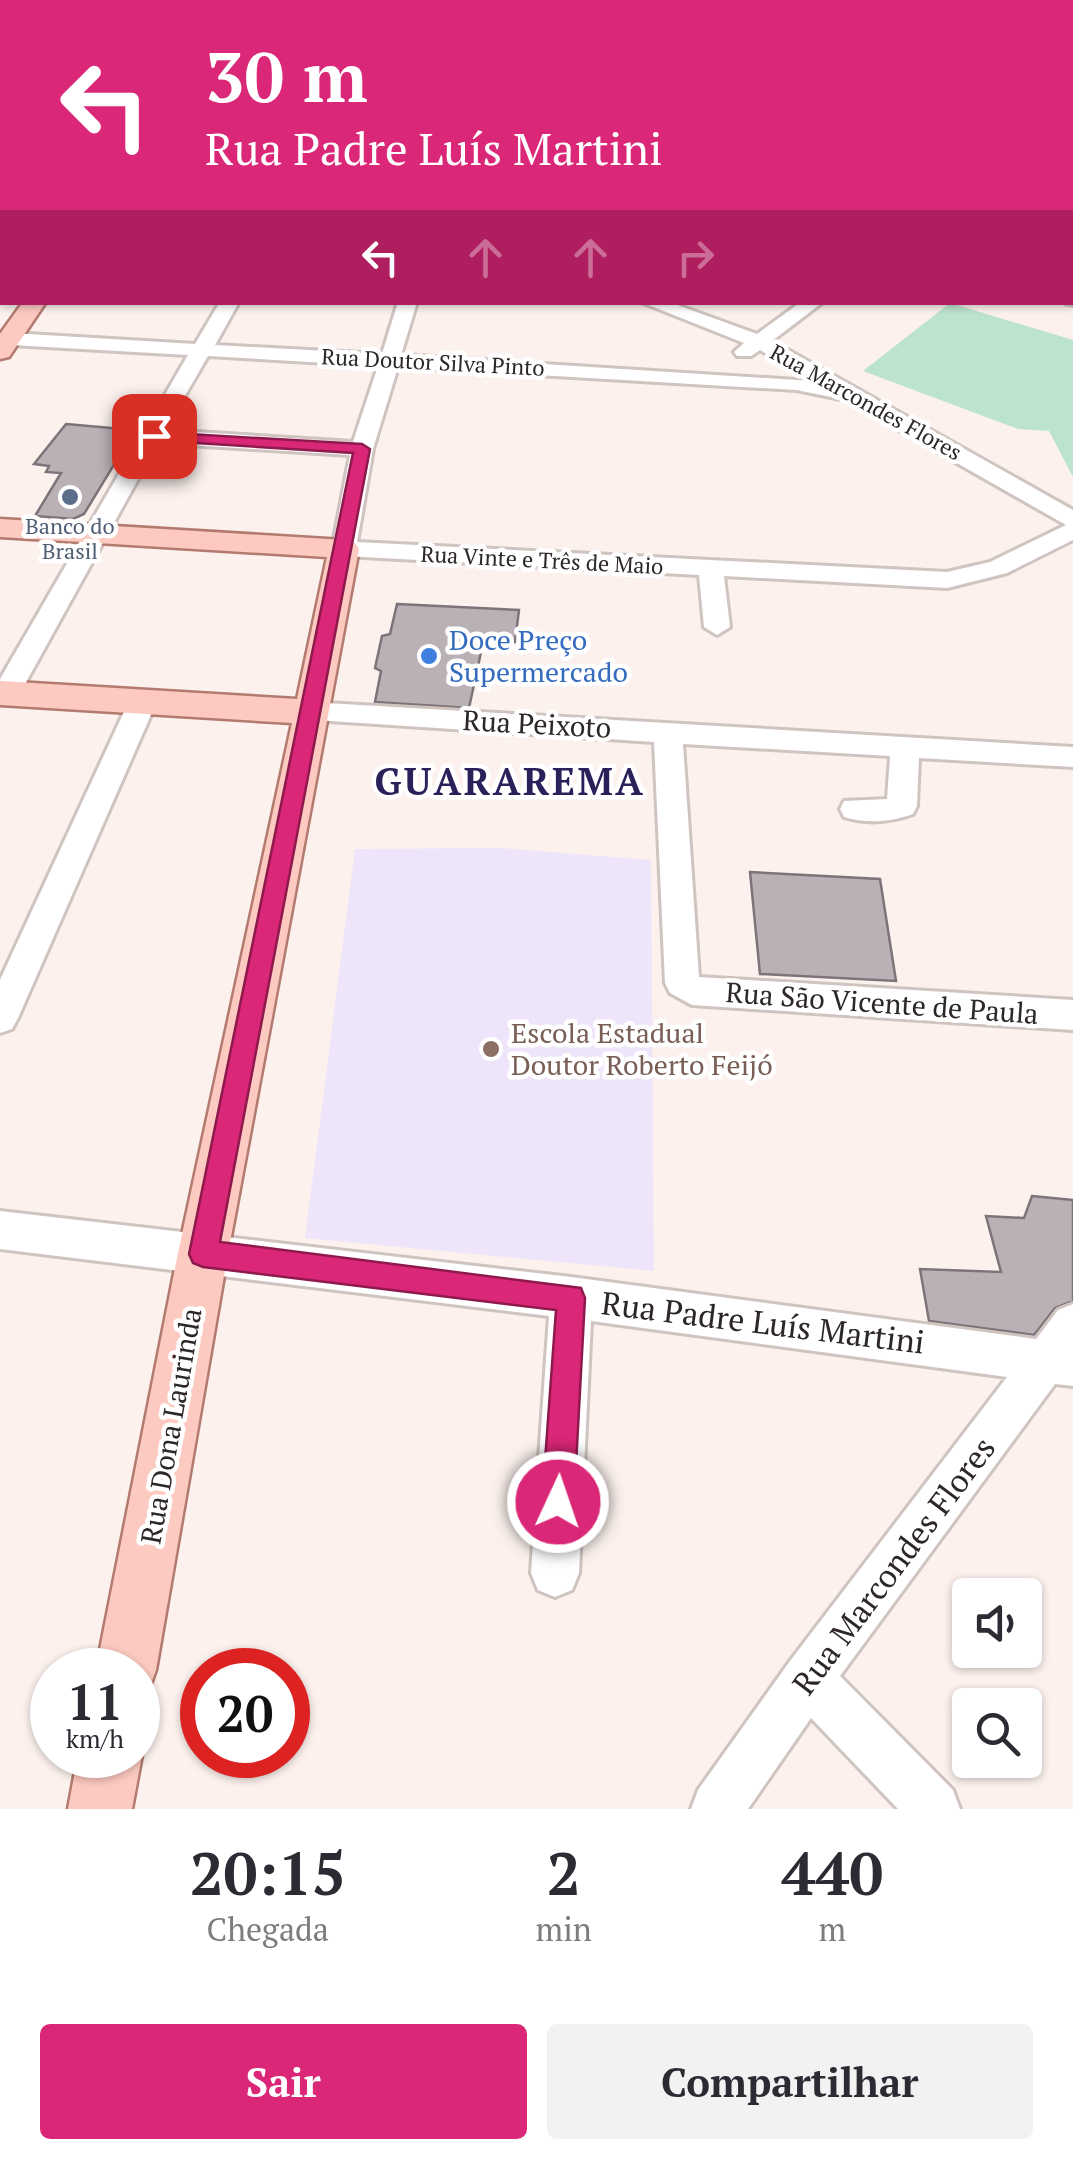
<!DOCTYPE html>
<html lang="pt">
<head>
<meta charset="utf-8">
<style>
	:root { --surface:#fff; --page:#f2f2f3; --text:#2b2b33; --muted:#7c7c81; --accent:#db2777 }
	body { margin:0; font-family:"PT Serif",serif; background:var(--page); color:var(--text); height:100vh; display:flex; flex-direction:column; font-size:38px; white-space:nowrap }
	* { box-sizing:border-box; margin:0 }
	p { font-size:32px; color:var(--muted) }
	.icon { flex:none; width:55px; height:55px; fill:none; stroke:currentColor; stroke-width:2; stroke-linecap:round; stroke-linejoin:round }
	.map { position:relative; height:1809px; overflow:hidden }
	.drawer { display:flex; flex-direction:column; background:var(--surface); flex:1 }
	.drawer>* { flex:none }
	.guide { position:absolute; left:0px; top:0px; width:1075px; height:305px; box-shadow:0 2px 8px #0004; background:#db2777; color:#fff; overflow:hidden }
	.buttons { position:absolute; left:952px; top:1578px; display:grid; gap:20px }
	.buttons a { display:grid; place-items:center; width:90px; height:90px; border-radius:10px; background:var(--surface); box-shadow:0 2px 8px #0004; font-size:50px }
	.speed { position:absolute; left:30px; top:1648px; display:flex; gap:20px; font-size:50px; font-weight:700; text-align:center }
	.speed>* { display:grid; place-content:center; width:130px; height:130px; border-radius:50%; background:var(--surface); box-shadow:0 2px 8px #0004; line-height:1 }
	.speed small { font-size:25px; font-weight:400 }
	.speed .limit { border:15px solid #d22; background:#fff; color:#111 }
	.pin { position:absolute; display:grid; place-items:center; width:85px; height:85px; color:#fff; margin:-42px; border-radius:20px; box-shadow:0 5px 15px #0006 }
	.me { position:absolute; width:110px; margin:-55px; rotate:3deg; stroke-linejoin:round; filter:drop-shadow(0 0 8px #0008) }
	.turn { display:flex; align-items:center; gap:35px; height:210px; padding:0 40px; font-size:45px }
	.turn .icon { width:130px; height:130px; stroke-width:2.5 }
	.turn b { display:block; font-size:70px; line-height:85px }
	.lanes { display:flex; align-items:center; height:95px; padding:0 40px; background:#0003; justify-content:center; gap:50px; direction:ltr }
	.lanes .off { opacity:.35 }
	.eta { display:flex; justify-content:space-evenly; align-items:center; height:170px; text-align:center }
	.eta b { font-size:60px; font-weight:600; line-height:70px }
	.primary-button { display:flex; gap:20px; margin-top:auto; padding:20px 40px }
	.primary-button a { flex:1; height:115px; border-radius:10px; background:var(--accent); color:#fff; font-size:40px; font-weight:600; line-height:115px; text-align:center }
	.primary-button a+a { background:var(--page); color:var(--text) }
	.map>svg:first-child { display:block }
</style>
</head>
<body>
<div class="map">
<svg width="1073" height="1809" viewBox="0 0 1073 1809">
	<rect width="100%" height="100%" fill="#fcf1ed"/>
	<path fill="#eee5fa" d="M501,848L651,860L654,1271L305,1238L355,849Z"/>
	<path fill="#bce3ce" d="M950,303L1073,340V477L1049,431L1018,429L863,371Z"/>
	<g fill="none" stroke-linecap="round" stroke-linejoin="round">
		<path fill="#85b6bd" fill-rule="evenodd" d="M878,0H898L899,2H879Z
			M0,170H2V186H0Z"/>
	</g>
	<path fill="#bab1b6" stroke="#7d7479" stroke-width="2.5" d="M66,424L135,430L84,514L73,519L35,516L61,473L46,472L49,466L34,464Z
		M397,604L519,610L515,642L483,643L469,708L375,702L381,671L375,668L382,636L390,634Z
		M750,872L880,879L896,981L760,974Z
		M1032,1196L1073,1200V1301L1055,1308L1034,1335L929,1321L920,1269L1001,1272L986,1216L1024,1218Z"/>
	<g fill="none" stroke-linecap="round" stroke-linejoin="round">
		<g stroke="#cfc4c0" stroke-width="6">
			<path id="minor" d="M436,0H483L484,2H438Z
				M831,0H846L847,2H833Z
				M2,8V16L0,17V9Z
				M1073,86V95H1072V86Z
				M0,93H2V101H0Z
				M1072,129H1073V139H1072Z
				M0,148H2V158H0Z
				M1072,253H1073V263H1072Z
				M2,264V277L0,278V265Z
				M1072,293L1073,305L1065,303L1072,302Z
				M220,302H239L215,345L382,354L398,302H417L401,355L813,381L760,350L751,356H737L734,352L744,343L641,302H669L757,334L801,302H823L772,341L1073,510V540L1007,573L947,588L724,576L730,627L717,635L704,627L699,575L344,556L332,549L350,455L158,443L20,693L16,700L0,701V679L188,355L11,345L1,339L11,333L195,344ZM208,356L378,366L353,442L165,430ZM398,367L796,390L846,400L1066,525L990,562L947,572L357,542L373,449Z
				M143,692L153,694L157,701L18,1018L12,1029L0,1033V980L129,701L133,694Z
				M309,702L1073,747V767L919,758L917,806L913,814C891,822 867,824 844,817L840,809L844,801L887,799L890,756L683,744L699,977L1073,1000V1030L692,1005L670,993L665,983L654,742L299,719L295,712L299,705Z
				M0,1211L571,1277L1036,1339L1058,1310L1073,1304V1386L1055,1384L840,1676L953,1790L960,1809H898L811,1718L748,1809H691L698,1790L790,1661L1007,1377L591,1321L579,1573L572,1590L555,1597L538,1590L531,1573L549,1316L0,1249Z"/>
		</g>
		<g stroke="#b37b70" stroke-width="5">
			<path id="major" d="M185,0H201V2H186Z
				M23,302H46L9,357L0,359V334Z
				M0,519L344,540L355,543L359,549L228,1253L156,1670L148,1692L138,1696V1670H96L178,1253L292,723L0,705V681L297,699L327,557L0,537Z
				M138,1745L142,1755L132,1809H68L78,1755H138Z"/>
		</g>
		<use href="#minor" fill="#fff" fill-rule="evenodd"/>
		<use href="#major" fill="#fdcac1" fill-rule="evenodd"/>
		<path stroke="#9a9290" stroke-width="4" stroke-dasharray="2.5 4" stroke-linecap="butt" d="M262,0L288,2
			M293,0L322,2
			M817,2L846,0"/>
	</g>
	<path fill="#db2777" stroke="#8e194d" stroke-width="2.5" d="M154,432L362,444L370,449L220,1242L581,1288L585,1298L574,1502L569,1514L558,1519L547,1514L542,1502L556,1310L203,1267L193,1263L189,1254L353,453L149,440V433Z"/>
	<circle fill="#5c6f8a" stroke="#fff" stroke-width="4" cx="70" cy="497" r="10"/>
	<circle fill="#3f7fe0" stroke="#fff" stroke-width="4" cx="429" cy="656" r="10"/>
	<circle fill="#8d6e63" stroke="#fff" stroke-width="4" cx="491" cy="1049" r="10"/>
	<g text-anchor="middle" stroke-width="9" stroke-linejoin="round" paint-order="stroke">
		<g font-size="22" fill="#2d2827" stroke="#fff">
			<text transform="translate(433 362) rotate(3)" y="8">Rua Doutor Silva Pinto</text>
			<text transform="translate(866 402) rotate(29)" y="8">Rua Marcondes Flores</text>
			<text transform="translate(542 560) rotate(3)" y="8">Rua Vinte e Três de Maio</text>
		</g>
		<g font-size="22" fill="#4e5e75" stroke="#fff">
			<text x="70" y="534">Banco do<tspan x="70" dy="25">Brasil</tspan></text>
		</g>
		<g font-size="28" fill="#366cbe" stroke="#fff" text-anchor="start">
			<text x="449" y="650">Doce Preço<tspan x="449" dy="32">Supermercado</tspan></text>
		</g>
		<g font-size="28" fill="#2d2827" stroke="#fff">
			<text transform="translate(537 724) rotate(3)" y="10">Rua Peixoto</text>
			<text transform="translate(882 1003) rotate(4)" y="10">Rua São Vicente de Paula</text>
			<text transform="translate(171 1426) rotate(-80)" y="10">Rua Dona Laurinda</text>
		</g>
		<g font-size="28" fill="#785e54" stroke="#fff" text-anchor="start">
			<text x="511" y="1043">Escola Estadual<tspan x="511" dy="32">Doutor Roberto Feijó</tspan></text>
		</g>
		<g font-size="32" fill="#2d2827" stroke="#fff">
			<text transform="translate(763 1323) rotate(7)" y="11">Rua Padre Luís Martini</text>
			<text transform="translate(894 1566) rotate(-53)" y="11">Rua Marcondes Flores</text>
		</g>
		<g font-size="38" font-weight="bold" letter-spacing="2.5" fill="#2c205a" stroke="#fff">
			<text x="510" y="795">GUARAREMA</text>
		</g>
	</g>
</svg>
<div class="buttons">
<a><svg class="icon" aria-label="sound" viewBox="0 0 24 24"><path d="M4 9h4l5-4v14l-5-4H4zM17 9q2 3 0 6"/></svg></a>
<a><svg class="icon" aria-label="search" viewBox="0 0 24 24"><circle cx="10" cy="10" r="6"/><path d="M15 15l6 6"/></svg></a>
</div>
<div class="speed"><div>11<small>km/h</small></div><div class="limit">20</div></div>
<div class="pin" style="left:154px;top:436px;background:#d93025"><svg class="icon" aria-label="arrive" viewBox="0 0 24 24"><path d="M6 21V4h12l-3 4 3 4H6"/></svg></div>
<svg class="me" style="left:558px;top:1502px" viewBox="-20 -20 40 40"><circle r="17" fill="#db2777" stroke="#fff" stroke-width="3"/><path d="M0-11L8 9 0 5-8 9z" fill="#fff"/></svg>
<div class="guide">
<div class="turn"><svg class="icon" aria-label="left" viewBox="0 0 24 24"><path d="M17 20v-9H6M10 6l-5 5 5 5"/></svg><div><b>30 m</b>Rua Padre Luís Martini</div></div>
<div class="lanes"><svg class="icon" aria-label="left" viewBox="0 0 24 24"><path d="M17 20v-9H6M10 6l-5 5 5 5"/></svg><svg class="icon off" aria-label="ahead" viewBox="0 0 24 24"><path d="M12 20V5M6 11l6-6 6 6"/></svg><svg class="icon off" aria-label="ahead" viewBox="0 0 24 24"><path d="M12 20V5M6 11l6-6 6 6"/></svg><svg class="icon off" aria-label="right" viewBox="0 0 24 24"><path d="M7 20v-9h11M14 6l5 5-5 5"/></svg></div>
</div>
</div>
<section class="drawer">
<div class="eta">
<div><b>20:15</b><p>Chegada</p></div>
<div><b>2</b><p>min</p></div>
<div><b>440</b><p>m</p></div>
</div>
<div class="primary-button"><a>Sair</a><a>Compartilhar</a></div>
</section>
</body>
</html>
